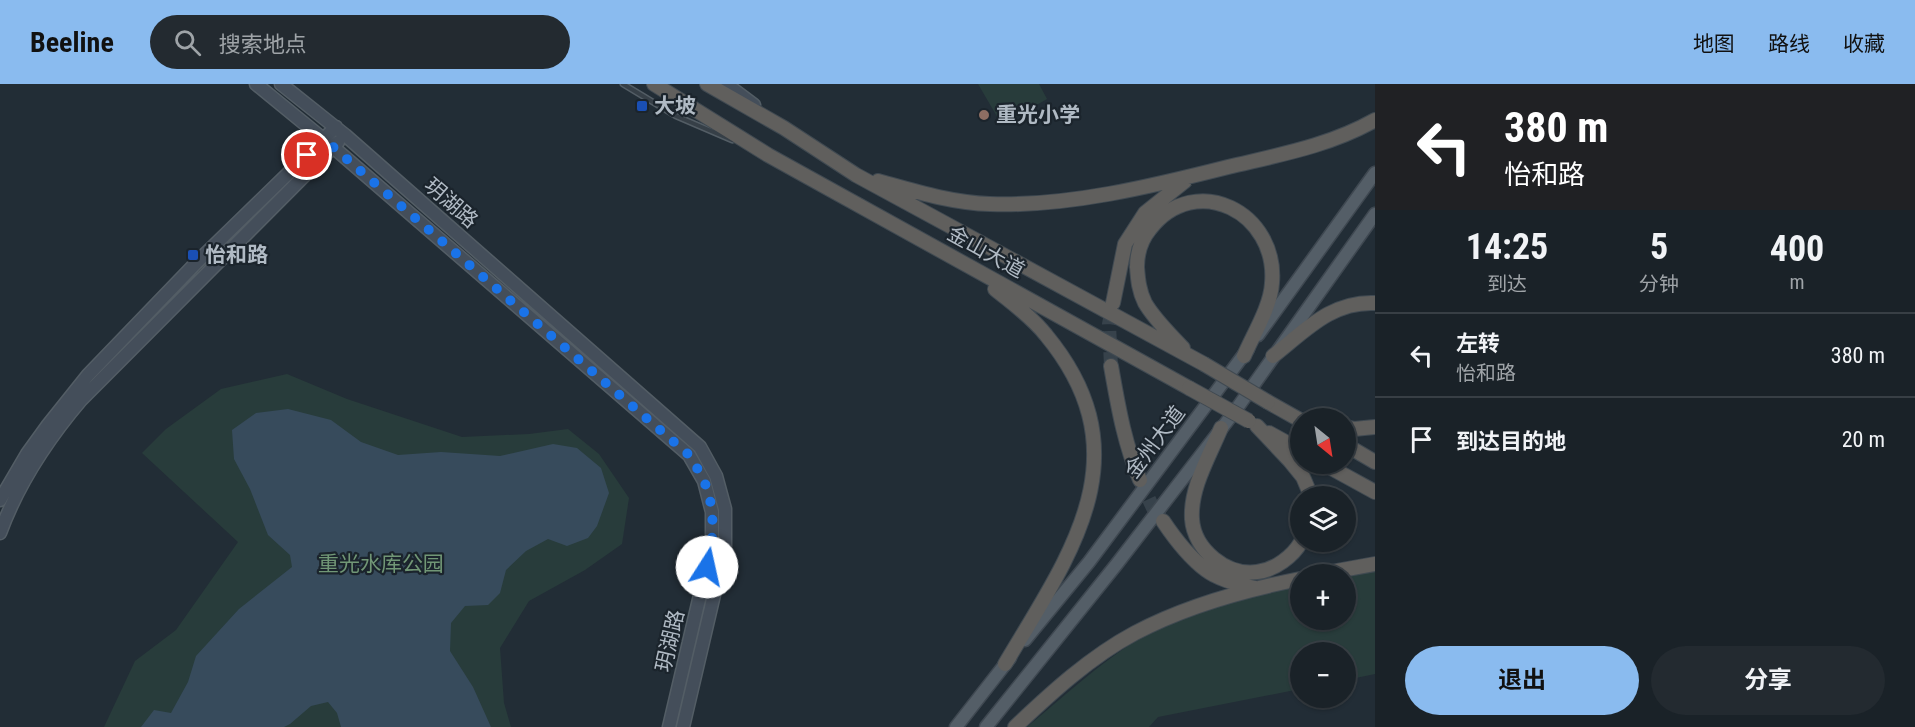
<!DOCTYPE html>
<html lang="zh">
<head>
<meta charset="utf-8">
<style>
	:root { --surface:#1a2228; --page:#232a30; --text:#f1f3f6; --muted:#9fa4a8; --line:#383f45; --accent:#8abbef }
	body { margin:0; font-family:"Roboto Condensed","Noto Sans SC",sans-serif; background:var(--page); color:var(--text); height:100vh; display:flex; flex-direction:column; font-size:22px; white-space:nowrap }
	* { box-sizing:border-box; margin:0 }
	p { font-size:20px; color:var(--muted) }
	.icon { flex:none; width:33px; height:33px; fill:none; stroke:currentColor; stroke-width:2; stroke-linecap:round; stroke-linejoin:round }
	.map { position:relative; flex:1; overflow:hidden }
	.panel { display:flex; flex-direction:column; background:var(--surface); width:540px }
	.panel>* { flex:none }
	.top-card { background:#202124; color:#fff; overflow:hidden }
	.needle { width:39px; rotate:150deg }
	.fabs { position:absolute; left:1290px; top:324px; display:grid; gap:12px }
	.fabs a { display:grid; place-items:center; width:66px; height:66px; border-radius:50%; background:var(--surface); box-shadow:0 2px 4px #0004,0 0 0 2px var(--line); font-size:30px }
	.pin { position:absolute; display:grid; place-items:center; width:51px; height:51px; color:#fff; margin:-26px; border:3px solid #fff; border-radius:50%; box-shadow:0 2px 6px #0007 }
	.me { position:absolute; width:66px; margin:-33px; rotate:10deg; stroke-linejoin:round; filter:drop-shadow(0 0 4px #0008) }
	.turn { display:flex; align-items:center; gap:21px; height:126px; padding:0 30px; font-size:27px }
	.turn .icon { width:78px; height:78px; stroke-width:2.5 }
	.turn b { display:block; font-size:42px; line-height:51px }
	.eta { display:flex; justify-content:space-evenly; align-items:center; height:102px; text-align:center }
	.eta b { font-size:36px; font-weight:700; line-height:42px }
	.primary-button { display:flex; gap:12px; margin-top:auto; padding:12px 30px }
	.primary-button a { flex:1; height:69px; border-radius:36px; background:var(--accent); color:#111; font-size:24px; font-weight:700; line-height:69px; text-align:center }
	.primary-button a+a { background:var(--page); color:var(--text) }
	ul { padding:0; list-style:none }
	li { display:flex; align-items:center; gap:18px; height:84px; padding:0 30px; border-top:2px solid var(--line) }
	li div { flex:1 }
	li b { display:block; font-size:22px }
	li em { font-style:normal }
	header { display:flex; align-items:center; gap:36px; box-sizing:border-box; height:84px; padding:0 30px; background:var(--accent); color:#111 }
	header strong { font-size:28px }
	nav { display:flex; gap:33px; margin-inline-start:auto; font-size:21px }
	.search { width:420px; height:54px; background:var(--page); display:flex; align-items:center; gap:15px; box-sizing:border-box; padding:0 21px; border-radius:33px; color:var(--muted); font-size:22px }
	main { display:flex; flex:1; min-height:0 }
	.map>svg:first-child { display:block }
</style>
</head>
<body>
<header>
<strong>Beeline</strong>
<div class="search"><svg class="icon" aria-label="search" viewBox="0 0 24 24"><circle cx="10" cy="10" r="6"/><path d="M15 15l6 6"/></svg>搜索地点</div>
<nav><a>地图</a><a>路线</a><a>收藏</a></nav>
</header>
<main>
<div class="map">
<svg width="1375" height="643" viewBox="0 0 1375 643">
	<rect width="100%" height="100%" fill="#222d36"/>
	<path fill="#283c3b" d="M978,0H1039L1047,15L1002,41Z
		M287,290L347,315L462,353L529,350L568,345L599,370L629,414L622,460L585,486L529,517L500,564L504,619L511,643H104L135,577L176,546L238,458L142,369L166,345L221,305Z
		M1375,484V590L1346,596V568H1300V605L1158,633L1149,643H1027C1072,606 1115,564 1168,539C1209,520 1256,511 1300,500V536H1346V491Z"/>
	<path fill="#374b5c" d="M288,325L331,336L361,358L398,371L441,368L500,372L553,360L577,364L601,384L609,409L597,442L588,454L567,462L548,455L526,467L506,486L500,509L488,521L465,522L451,539L450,567L473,603L491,643H341L337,629L328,618L311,622L290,640L284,643H141L154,626L171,629L188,598L196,572L239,525L292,483L290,471L268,451L250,405L234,375L232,346L256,329Z"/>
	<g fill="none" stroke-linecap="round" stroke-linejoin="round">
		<path stroke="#37424b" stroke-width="14" stroke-dasharray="14 7" stroke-linecap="butt" d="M1111,282L1109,240L1113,219
			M1140,396L1153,424L1163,437"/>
		<g stroke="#535d65" stroke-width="7">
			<path id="service" d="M623,0L676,32L732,56"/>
		</g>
		<g stroke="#535d65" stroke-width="15">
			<path id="secondary" d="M256,0L333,63L689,371L704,397L712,428V460L669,643
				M281,0L345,51L700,363L716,392L725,425V464L683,643
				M726,0L754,21
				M0,416L27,370L48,341L88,291L196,179L336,43
				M0,449C18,400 47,356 81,316L338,58"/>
		</g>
		<g stroke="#3f4851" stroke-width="15">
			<path id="primary" d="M1258,251L1375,89
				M1025,556L1089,478L1248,265
				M956,643L1010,574
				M986,643L1116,481L1235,327L1375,130"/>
		</g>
		<g stroke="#404a52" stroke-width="16">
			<path id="trunk" d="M654,0L768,71L1189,304
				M707,0L784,44L856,91L1204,280
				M878,97C914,107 952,119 990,120C1067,123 1153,102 1228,83C1278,71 1329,62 1375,36
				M995,205C1012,219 1032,233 1046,251C1145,371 1071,469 1005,580
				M1113,219L1125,160L1145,129L1185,97
				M1183,264C1170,250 1155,236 1145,219C1139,207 1138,196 1137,183C1137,169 1141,156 1150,145C1196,86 1278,129 1272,199C1271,222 1253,251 1244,272
				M1273,272C1305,247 1331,217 1375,219
				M1111,282C1118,321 1124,359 1140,396
				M1268,318L1300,336
				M1257,342L1290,377L1303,393L1311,412
				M1346,343L1354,345L1375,343
				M1221,344C1209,373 1190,404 1192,435C1194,466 1227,492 1257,488C1275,486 1293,472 1301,458
				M1269,349L1300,366
				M1346,361L1375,378
				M1324,380L1375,408
				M1163,437C1175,455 1189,473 1206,486C1219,496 1239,500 1254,504
				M1320,490L1375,480
				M1015,643C1051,609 1090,573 1135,549C1186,522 1244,506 1300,495"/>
		</g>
		<use href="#service" stroke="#363f47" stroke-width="4"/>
		<use href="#secondary" stroke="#444e5a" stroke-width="12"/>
		<use href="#primary" stroke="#545e67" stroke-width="12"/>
		<use href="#trunk" stroke="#605f5d" stroke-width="14"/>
		<g stroke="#404a52" stroke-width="16" stroke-linecap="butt">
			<path id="trunk-bridge" d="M1204,280L1268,318
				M1189,304L1249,337"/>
		</g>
		<use href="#trunk-bridge" stroke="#605f5d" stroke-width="14"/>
	</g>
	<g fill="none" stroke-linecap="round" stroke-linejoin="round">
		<path stroke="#1a73e8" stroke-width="10" stroke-dasharray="0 18" d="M307,71L323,55L333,63L689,371C694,379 699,387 703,395C716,423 714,454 707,483"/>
	</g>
	<g fill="#1a4fb4" stroke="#1b242c" stroke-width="2">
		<rect x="636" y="16" width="12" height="12" rx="3"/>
		<rect x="187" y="165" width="12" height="12" rx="3"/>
	</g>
	<circle fill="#8d6e63" stroke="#1b242c" stroke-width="2" cx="984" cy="31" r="6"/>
	<g text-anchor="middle" stroke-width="4.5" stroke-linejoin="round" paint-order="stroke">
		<g font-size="21" font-weight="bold" fill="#b0bac4" stroke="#1b242c" text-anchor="start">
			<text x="654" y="29">大坡</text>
			<text x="996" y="38">重光小学</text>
			<text x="205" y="178">怡和路</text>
		</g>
		<g font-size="21" fill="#b0bac4" stroke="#1b242c">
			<text transform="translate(451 119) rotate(41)" y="7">玥湖路</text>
			<text transform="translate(986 168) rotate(29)" y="7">金山大道</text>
			<text transform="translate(1155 358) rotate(-53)" y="7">金州大道</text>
			<text transform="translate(670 557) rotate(-77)" y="7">玥湖路</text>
		</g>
		<g font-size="21" fill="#719776" stroke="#1b242c">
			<text x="381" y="487">重光水库公园</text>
		</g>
	</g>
</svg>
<div class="fabs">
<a><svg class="needle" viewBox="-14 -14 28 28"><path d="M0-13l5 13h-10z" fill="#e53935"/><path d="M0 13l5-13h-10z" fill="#9fa4a8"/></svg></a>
<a><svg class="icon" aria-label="layers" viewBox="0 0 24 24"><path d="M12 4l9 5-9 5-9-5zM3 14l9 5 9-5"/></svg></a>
<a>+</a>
<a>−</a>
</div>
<div class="pin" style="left:307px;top:71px;background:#d93025"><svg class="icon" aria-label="arrive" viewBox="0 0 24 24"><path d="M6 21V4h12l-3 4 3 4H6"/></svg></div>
<svg class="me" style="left:707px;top:483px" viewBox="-20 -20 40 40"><circle r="19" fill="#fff"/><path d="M0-13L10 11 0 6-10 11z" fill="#1a73e8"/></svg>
</div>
<section class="panel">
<div class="top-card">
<div class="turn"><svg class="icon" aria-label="left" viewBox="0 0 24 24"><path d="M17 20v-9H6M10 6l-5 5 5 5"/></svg><div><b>380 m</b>怡和路</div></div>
</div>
<div class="eta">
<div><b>14:25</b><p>到达</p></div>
<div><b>5</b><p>分钟</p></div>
<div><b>400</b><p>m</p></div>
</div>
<ul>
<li><svg class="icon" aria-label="left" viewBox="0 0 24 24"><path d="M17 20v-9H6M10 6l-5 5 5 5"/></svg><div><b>左转</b><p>怡和路</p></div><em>380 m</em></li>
<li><svg class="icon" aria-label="arrive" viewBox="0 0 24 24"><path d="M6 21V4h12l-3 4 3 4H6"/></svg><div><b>到达目的地</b></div><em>20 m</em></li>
</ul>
<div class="primary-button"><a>退出</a><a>分享</a></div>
</section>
</main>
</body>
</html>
